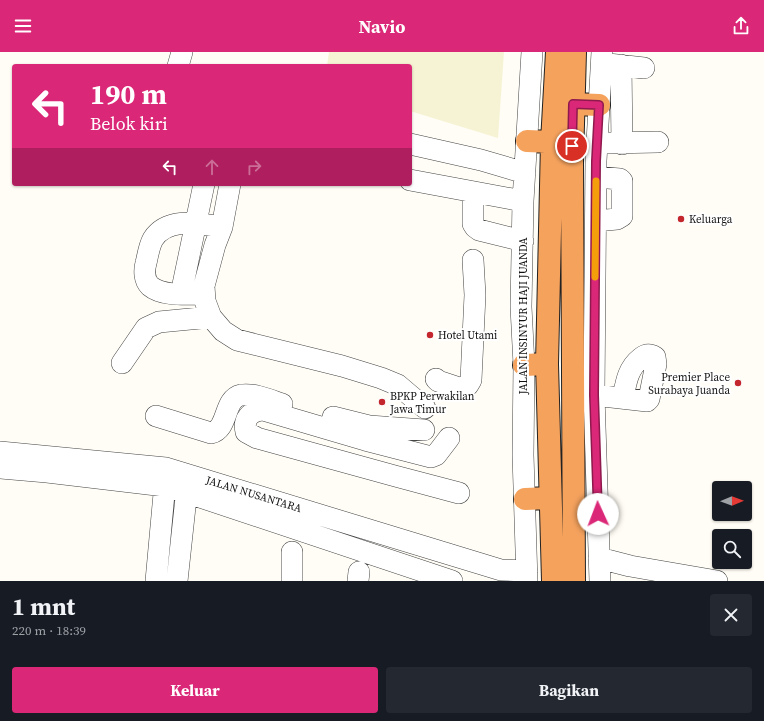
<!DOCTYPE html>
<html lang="id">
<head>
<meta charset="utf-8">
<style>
	:root { --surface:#171b24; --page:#242831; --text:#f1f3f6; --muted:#9ea1a6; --accent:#db2777 }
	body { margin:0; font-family:"Source Serif 4",serif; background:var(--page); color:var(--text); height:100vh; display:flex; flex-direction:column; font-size:15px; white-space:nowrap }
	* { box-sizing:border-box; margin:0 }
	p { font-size:13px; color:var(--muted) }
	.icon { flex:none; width:22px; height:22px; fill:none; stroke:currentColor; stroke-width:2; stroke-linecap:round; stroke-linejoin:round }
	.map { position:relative; height:529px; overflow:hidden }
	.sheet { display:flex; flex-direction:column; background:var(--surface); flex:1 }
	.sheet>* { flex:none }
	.guide { position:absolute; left:12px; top:12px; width:400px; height:122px; border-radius:4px; box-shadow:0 1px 3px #0004; background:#db2777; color:#fff; overflow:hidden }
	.needle { width:26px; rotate:89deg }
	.fabs { position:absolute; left:712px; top:429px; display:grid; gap:8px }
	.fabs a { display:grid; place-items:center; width:40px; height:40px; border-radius:4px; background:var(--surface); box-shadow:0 1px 3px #0004; font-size:20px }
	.pin { position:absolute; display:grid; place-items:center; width:34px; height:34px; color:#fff; margin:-17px; border:2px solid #fff; border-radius:50%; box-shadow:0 1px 4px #0007 }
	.me { position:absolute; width:44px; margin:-22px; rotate:358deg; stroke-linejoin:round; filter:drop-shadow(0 0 3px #0008) }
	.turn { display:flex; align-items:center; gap:14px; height:84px; padding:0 12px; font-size:18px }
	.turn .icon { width:52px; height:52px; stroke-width:2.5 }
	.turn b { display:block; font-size:28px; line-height:34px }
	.lanes { display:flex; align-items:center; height:38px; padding:0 12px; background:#0003; justify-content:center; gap:20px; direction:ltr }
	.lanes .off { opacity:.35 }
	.round { display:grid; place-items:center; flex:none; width:42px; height:42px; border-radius:4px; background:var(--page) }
	.headline { display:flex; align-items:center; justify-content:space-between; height:68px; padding:0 12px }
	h1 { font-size:24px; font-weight:700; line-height:30px }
	.cta { display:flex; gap:8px; margin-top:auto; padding:8px 12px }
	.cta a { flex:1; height:46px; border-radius:4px; background:var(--accent); color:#fff; font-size:16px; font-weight:700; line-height:46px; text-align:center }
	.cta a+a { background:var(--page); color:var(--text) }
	header { display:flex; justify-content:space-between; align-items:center; height:52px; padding:0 12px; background:var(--accent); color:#fff; font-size:18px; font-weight:700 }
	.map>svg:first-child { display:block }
</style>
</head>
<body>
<header><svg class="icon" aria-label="menu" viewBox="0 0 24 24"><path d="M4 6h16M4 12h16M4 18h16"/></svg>Navio<svg class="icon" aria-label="share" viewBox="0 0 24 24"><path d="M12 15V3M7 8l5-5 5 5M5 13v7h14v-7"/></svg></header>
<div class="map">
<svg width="764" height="529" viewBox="0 0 764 529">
	<rect width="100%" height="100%" fill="#fffdf5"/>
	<path fill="#f6f3d4" d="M329,0H504L498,86L410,59V14H327Z"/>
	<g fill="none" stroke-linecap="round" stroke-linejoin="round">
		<g stroke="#444" stroke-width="22">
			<path id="minor" d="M608,12L644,16
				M621,13L622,92
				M178,14L182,0
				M609,91L658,90
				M410,92L481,108L525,121
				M410,128L523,149
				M230,132L222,175L215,193L204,234L205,249L211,265L223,279L237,288L342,314L381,326L398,333L425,356
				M473,140V172L475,175L479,178L523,189
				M596,169L617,167L622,164V129L620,127L596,125
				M181,242L204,132
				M204,242C189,242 163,245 150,234C144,228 144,218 146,211C148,203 149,194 153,187C168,164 200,172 222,175
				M122,311L146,276L159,270L211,265
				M436,327L438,329L462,337L468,333L471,328L475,243L473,208
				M594,343L647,349L649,347L656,312L655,305C650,302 646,302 641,306C628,316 626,330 623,346
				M156,364L211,381C229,377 223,347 241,343C254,341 270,348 282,352
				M333,365L369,374L424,378
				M449,386L436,403L431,405L365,388L263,358C250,359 243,367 246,380L257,386L395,424L459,441
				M0,400L166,416L501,518L527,519
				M0,416L47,420L165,434L185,440L452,529
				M599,506L630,514L717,529
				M156,529L166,420
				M177,529L188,427
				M292,529V500
				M358,529L359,520
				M527,529L523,403L524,313L521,255L523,149L532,0
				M600,529L594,343L596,109L602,0"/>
		</g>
		<g stroke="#222" stroke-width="24">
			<path id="highway" d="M573,52L599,53
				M527,89L552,90
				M524,313L547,312
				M525,447L550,446
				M553,529L547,312L552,90L557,0
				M574,529L572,108L575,0"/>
		</g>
		<use href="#minor" stroke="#fff" stroke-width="21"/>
		<use href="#highway" stroke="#f5a25d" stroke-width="22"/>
	</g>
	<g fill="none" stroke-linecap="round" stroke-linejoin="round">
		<g stroke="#8e194d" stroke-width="10">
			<path id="route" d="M572,94L573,52L599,53L596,109L594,343L598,462"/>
		</g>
		<use href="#route" stroke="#db2777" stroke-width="7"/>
		<path stroke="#f59e0b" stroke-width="7" d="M595,225L596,129"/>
	</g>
	<g fill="#c4262e" stroke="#fff" stroke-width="1.5">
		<circle cx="681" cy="167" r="4"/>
		<circle cx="430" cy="283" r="4"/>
		<circle cx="738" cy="331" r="4"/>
		<circle cx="382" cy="350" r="4"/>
	</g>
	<g text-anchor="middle" stroke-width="4" stroke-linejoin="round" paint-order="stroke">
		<g font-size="11" fill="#111" stroke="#fff" text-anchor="start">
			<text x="689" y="171">Keluarga</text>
			<text x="438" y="287">Hotel Utami</text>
			<text x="730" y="329" text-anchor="end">Premier Place<tspan x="730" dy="13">Surabaya Juanda</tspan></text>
			<text x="390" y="348">BPKP Perwakilan<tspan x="390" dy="13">Jawa Timur</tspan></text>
		</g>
		<g font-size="11" fill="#111" stroke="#fff">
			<text transform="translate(523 264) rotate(-90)" y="4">JALAN INSINYUR HAJI JUANDA</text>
			<text transform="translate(254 442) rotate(17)" y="4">JALAN NUSANTARA</text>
		</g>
	</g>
</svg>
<div class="fabs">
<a><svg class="needle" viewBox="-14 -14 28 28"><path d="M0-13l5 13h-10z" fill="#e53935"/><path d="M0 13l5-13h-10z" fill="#9ea1a6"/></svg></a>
<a><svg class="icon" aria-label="search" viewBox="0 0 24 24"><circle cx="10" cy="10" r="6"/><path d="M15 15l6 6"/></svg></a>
</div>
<div class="pin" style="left:572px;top:94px;background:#d93025"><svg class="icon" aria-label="arrive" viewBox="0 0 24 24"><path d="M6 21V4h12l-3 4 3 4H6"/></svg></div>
<svg class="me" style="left:598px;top:462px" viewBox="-20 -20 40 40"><circle r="19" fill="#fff"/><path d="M0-13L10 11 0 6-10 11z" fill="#db2777"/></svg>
<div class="guide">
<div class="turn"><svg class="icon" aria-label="left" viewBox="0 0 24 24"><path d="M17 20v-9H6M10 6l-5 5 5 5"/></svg><div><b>190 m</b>Belok kiri</div></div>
<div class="lanes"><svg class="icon" aria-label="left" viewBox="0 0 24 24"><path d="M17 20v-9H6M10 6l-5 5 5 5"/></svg><svg class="icon off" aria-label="ahead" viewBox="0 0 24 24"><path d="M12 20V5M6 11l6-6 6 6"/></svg><svg class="icon off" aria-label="right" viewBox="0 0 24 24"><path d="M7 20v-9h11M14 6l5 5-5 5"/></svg></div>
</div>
</div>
<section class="sheet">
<div class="headline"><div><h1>1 mnt</h1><p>220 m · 18:39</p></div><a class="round"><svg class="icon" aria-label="close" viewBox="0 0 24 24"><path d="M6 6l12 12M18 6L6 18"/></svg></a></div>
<div class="cta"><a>Keluar</a><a>Bagikan</a></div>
</section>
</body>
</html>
